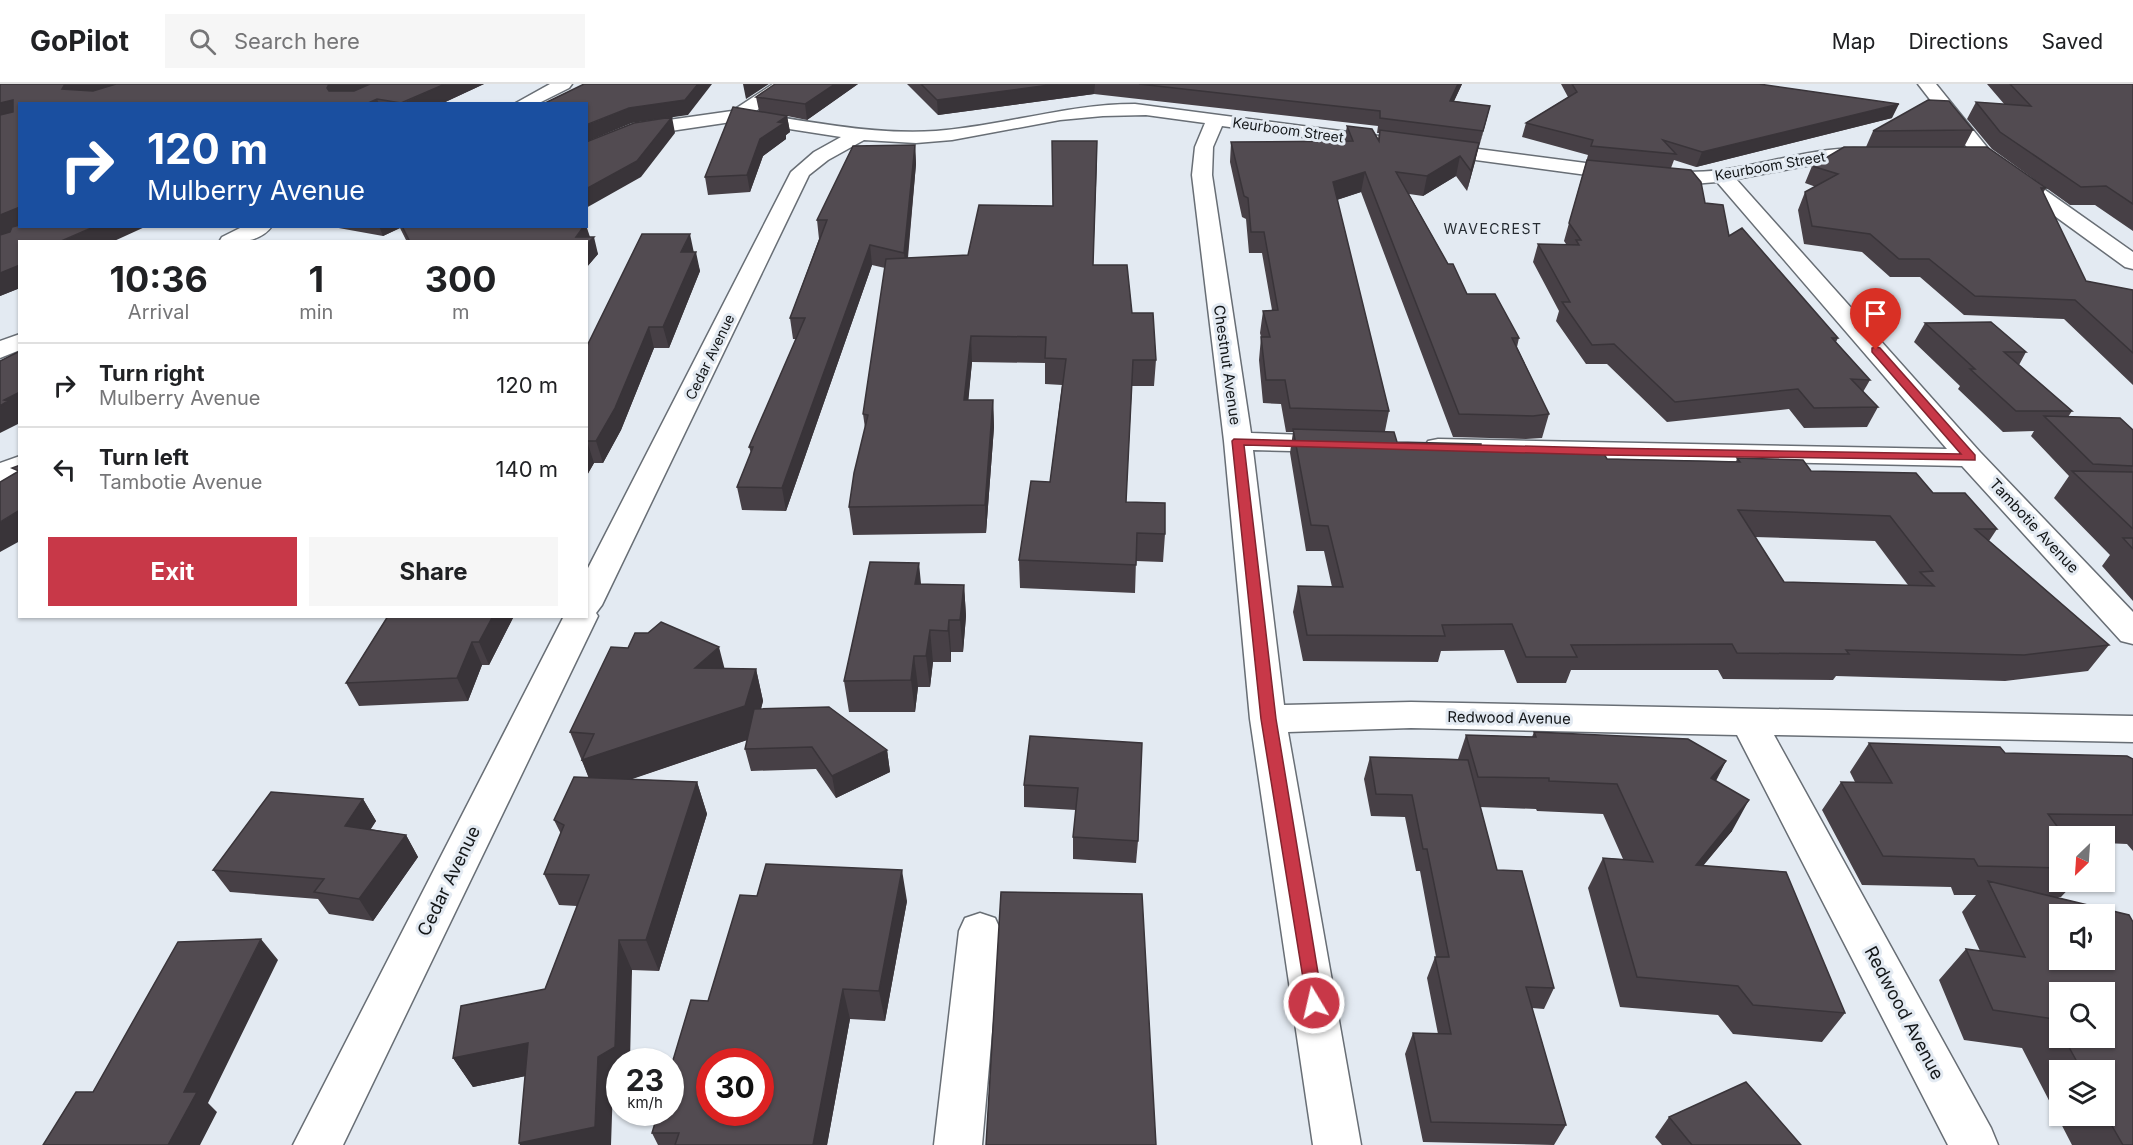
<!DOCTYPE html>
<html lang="en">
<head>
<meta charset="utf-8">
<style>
	:root { --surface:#fff; --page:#f6f6f6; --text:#202124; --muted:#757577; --line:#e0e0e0; --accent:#c83848 }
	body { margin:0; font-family:Inter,sans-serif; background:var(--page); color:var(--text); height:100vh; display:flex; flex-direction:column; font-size:22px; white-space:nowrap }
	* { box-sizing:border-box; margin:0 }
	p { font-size:20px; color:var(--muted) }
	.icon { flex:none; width:33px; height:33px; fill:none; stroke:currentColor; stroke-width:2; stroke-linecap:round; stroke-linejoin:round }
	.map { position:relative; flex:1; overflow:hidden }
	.side { position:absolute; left:18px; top:156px; width:570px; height:378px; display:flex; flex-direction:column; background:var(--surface); border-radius:0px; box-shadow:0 2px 4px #0004 }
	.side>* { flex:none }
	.hud { position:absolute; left:18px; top:18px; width:570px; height:126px; border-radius:0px; box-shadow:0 2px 4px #0004; background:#1a4fa0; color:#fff; overflow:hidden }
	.needle { width:39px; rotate:205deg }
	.controls { position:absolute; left:2049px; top:742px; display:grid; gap:12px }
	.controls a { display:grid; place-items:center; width:66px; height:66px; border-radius:0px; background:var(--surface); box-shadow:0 2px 4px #0004; font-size:30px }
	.speed { position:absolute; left:606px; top:964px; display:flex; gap:12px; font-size:30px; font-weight:700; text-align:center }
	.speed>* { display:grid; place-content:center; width:78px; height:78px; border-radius:50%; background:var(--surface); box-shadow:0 2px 4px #0004; line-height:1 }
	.speed small { font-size:15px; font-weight:400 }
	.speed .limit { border:9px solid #d22; background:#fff; color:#111 }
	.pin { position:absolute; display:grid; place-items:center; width:51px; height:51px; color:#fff; margin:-62px -26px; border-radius:50% 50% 50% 0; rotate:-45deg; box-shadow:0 0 6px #0007 }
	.pin .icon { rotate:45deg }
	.me { position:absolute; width:66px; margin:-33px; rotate:351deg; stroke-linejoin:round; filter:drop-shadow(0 0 4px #0008) }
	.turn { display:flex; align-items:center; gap:21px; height:126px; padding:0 30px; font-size:27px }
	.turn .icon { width:78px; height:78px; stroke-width:2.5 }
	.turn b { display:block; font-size:42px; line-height:51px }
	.eta { display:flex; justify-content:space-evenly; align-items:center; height:102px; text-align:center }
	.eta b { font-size:36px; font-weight:700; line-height:42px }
	.primary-button { display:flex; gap:12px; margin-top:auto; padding:12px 30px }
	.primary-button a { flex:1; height:69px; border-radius:0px; background:var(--accent); color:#fff; font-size:24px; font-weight:700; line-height:69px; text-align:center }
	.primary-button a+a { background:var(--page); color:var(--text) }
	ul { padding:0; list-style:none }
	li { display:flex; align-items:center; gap:18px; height:84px; padding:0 30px; border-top:2px solid var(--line) }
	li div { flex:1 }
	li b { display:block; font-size:22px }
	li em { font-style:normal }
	header { display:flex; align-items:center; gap:36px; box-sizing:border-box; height:84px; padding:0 30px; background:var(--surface); border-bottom:2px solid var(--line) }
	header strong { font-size:28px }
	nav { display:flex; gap:33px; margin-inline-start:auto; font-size:21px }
	.search { width:420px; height:54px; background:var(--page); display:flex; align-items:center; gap:15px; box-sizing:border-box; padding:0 21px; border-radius:0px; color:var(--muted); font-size:22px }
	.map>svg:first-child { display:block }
</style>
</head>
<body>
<header>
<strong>GoPilot</strong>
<div class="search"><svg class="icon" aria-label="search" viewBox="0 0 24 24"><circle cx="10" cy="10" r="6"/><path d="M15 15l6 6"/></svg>Search here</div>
<nav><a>Map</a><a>Directions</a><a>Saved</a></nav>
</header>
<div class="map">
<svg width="2133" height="1061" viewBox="0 0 2133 1061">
	<rect width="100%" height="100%" fill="#e3eaf2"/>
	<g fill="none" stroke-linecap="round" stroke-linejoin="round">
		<g stroke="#686e75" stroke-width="3">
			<path id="minor" d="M773,0H794L753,29C813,38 875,51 936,47C1003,42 1067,20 1135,20L1624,84C1657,87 1688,90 1720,86C1767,81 1835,56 1880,67L1883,71L1880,75L1873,77L1827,78L1736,95L1980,368L2133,528V560L2121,557L1962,382L1438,371L1428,369L1424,363L1428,357L1438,355L1947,365L1717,98L1680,101L1624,96L1222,42L1213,63L1212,91L1251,349L1335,352L1345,354L1349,360L1345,366L1335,368L1253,366L1284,621L1411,618L2133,632V658L1774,651L1991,1044L1998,1061H1948L1737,651L1411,644L1288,648L1361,1061H1313L1250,635L1224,357L1192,91L1195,63L1205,39L1146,31L1103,32L1060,36L952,56L916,59L864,56L828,76L809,91L602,521L596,529L598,532L343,1061H293L564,532H586V488L791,88L814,68L841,53L738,37L637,52L586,73V60L633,41L732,27Z
				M1918,0H1936L1990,67L2133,168V185L2125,183L1976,75Z
				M20,372V392L0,400V379Z
				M980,829L995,834L1001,847L982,1061H934L959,847L965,834Z"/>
		</g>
		<g stroke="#686e75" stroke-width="3">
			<path id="tertiary" d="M550,0H572L569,4L537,20H514Z
				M244,142H272C260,159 238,158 219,158L222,153Z
				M20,250V266L0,274V257Z"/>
		</g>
		<use href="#minor" fill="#fff" fill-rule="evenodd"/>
		<use href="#tertiary" fill="#fff" fill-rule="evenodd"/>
	</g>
	<path fill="#474046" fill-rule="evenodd" d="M0,0H484L441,20H20V204L0,212Z
		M858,0L807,36L787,32L790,48L786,51V55L763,72L750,108L708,111L705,93L759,27L756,13Z
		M907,0H1462L1454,17L1490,22L1467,107L1456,92L1423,112L1409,110L1448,180L1467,210L1519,254L1517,263L1549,330L1542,354L1526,355L1453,353L1361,108L1337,116L1389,327L1385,347L1397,358L1481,366L1607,375L1736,378L1737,374L1933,409L1997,445L1989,457L2109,561L2088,587L2005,597L1836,592L1833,596L1723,595L1718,586H1571L1566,599H1517L1504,566L1441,567L1438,578L1303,577L1293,528L1298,502L1332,503L1324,467H1306L1290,369L1293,348H1286L1281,320L1263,319L1259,276L1261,253L1260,249L1263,227L1272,226L1262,169H1249L1246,135L1242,133L1230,78L1231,58L1344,57L1347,42L1378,55L1379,49H1377L1378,42L1094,10L938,31ZM1755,453L1875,457L1908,501L1784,498Z
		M1561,0H1759L1892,34L1696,83L1674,76L1671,84L1705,119L1729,152L1838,254L1836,258L1870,296L1863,308L1878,323L1867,343L1804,344L1789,325L1667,338L1607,280H1586L1556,237L1559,227L1533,178L1538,160H1566L1564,157L1588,71L1522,53L1526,39L1568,13Z
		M1987,0H2133V147L2095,121H2070L1992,65L1967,35L1976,18L2005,21Z
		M1973,46L1964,63L2046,104L2043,109L2086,197L2133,206V301L2064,235L1964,231L1920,193H1890L1862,168L1804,160L1798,126L1805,108L1816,103L1805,99L1812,82L1866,63L1873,47Z
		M915,61L916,80L908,174L968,171L1053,122L1097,78L1093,181L1132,229L1156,276L1154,302H1132L1126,418L1165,450L1163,478L1136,477L1135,509L1020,504L1019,476L1050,398L1062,301L1045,300V279L972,278L968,316H993L994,343L986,449L853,451L849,423L865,344L863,330L885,184L872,181L786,427L742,426L737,403L751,369L749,363L796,255H793L790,234L819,155L817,136Z
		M428,142L590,153L598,170L586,184V158H407L400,144L383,152L333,143Z
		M694,168L700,187L669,264H654L621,346L603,379H594L586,393V264Z
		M1925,239L2026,268L2019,281L2072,327L2068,333L2133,346V517L2102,482L2110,471L2054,414L2069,392L2031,352L2034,347L2003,348L1958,305L1960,302L1914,258Z
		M922,500L964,501L966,532L963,568H951V578H933L930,603H918L915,628H849L844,597Z
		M388,532H514L489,581H482L468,617L359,622L346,599Z
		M648,549L725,585H756L763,617L761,625L887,666L890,688L836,714L816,685L751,687L745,665L747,656L631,695L697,698L707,730L659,887L632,886L613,1002L525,992L473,1003L453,974L545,905L577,822L559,821L544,790L561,750L554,736L589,694L570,648L628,564Z
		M1534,648L1726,677L1716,697L1732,747L1703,781L1845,929L1822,958L1733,950L1718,931L1620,923L1588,804L1603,774L1623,775L1603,730L1537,727L1536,725L1480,723L1497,786L1554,904L1544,925L1532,924L1566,1041L1554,1061L1423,1058L1405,970L1413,949L1438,950L1427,894L1435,873H1436L1420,787H1416L1405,733L1371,732L1364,695L1370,673L1458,675L1466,651L1532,653Z
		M1030,652L1138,757L1136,779L1073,775V753L1076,726L1024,723V701Z
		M1869,659L2000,663L2005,669L2127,672L2133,675V767L2127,760L2104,759V753H2060V798H2075L2061,813H2055L2129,831L2133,838V1061H2072L2022,964L1964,956L1939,896L1966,865L1980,867L1962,828L1976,811H1954L1951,803L1862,801L1822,726L1841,698H1855L1850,688ZM2060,831H2104V876H2060ZM2060,909H2104V954H2060ZM2060,987H2104V1032H2060Z
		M363,715L376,737L370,745L406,751L418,773L373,837L329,830L318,815L230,808L213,786Z
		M907,817L885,937L850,935L827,1061H658L652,1049Z
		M1669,1033L1801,1061H1662L1655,1053Z"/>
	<path fill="#393439" d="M65,0H120L73,14L62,5Z
		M329,0H369L333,19L327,4Z
		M445,0H484L441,20H401Z
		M698,0H712L688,31L632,39L586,58V41L629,24Z
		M743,0H769L746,15Z
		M835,0H858L807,36L805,20Z
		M1057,0H1095L1094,10L938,31L937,16Z
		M1458,0H1462L1447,32L1450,17Z
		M377,15L379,20H366Z
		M13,16L20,28L0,36V19Z
		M1899,20L1892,34L1696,83L1702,68Z
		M1490,22L1486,38L1479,63L1483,47Z
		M787,32L790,48L786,51V55L763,72L750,108L747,91L760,55L778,38Z
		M672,33L675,49L641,93L586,124V105Z
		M1479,59L1475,78L1467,107L1471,87Z
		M915,61L916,80L906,189L904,169Z
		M1460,72L1456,92L1423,112L1427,92Z
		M1365,88L1361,108L1330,118L1333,98Z
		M19,123L20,142L0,153V131Z
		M586,141L591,156L594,153L598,170L586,184V158L576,153L584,142H586Z
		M96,142H147L112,158H59Z
		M379,142H400V144L383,152Z
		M690,150L694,169L681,168Z
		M870,161L872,181L786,427L782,404Z
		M696,168L700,187L669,264L663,243Z
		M20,181V204L0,212V189Z
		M649,243L654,264L621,346L603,379L596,357Z
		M971,252L972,278L966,342L964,316Z
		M20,308V339L0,349V322L4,316Z
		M993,316L994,343L986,449L985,421Z
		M587,357L594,379L586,393V358Z
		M20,426V457L0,468V438Z
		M919,479L922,510L915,500Z
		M964,501L966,532L963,568L960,536Z
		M493,532H514L489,581L479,558Z
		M949,536L951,568V578L948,547Z
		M930,546L933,578L930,603L926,572Z
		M472,558L482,581L468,617L457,594Z
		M719,563L727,594L695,584Z
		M914,572L918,603L915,628L911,596Z
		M756,585L763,617L753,654L594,708L582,676Z
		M887,666L890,688L836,714L832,692Z
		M1726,677L1710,707L1711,694Z
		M697,698L707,730L659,887L646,856Z
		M363,715L376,737L359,764L345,742Z
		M1749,716L1732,747L1679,811L1696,781Z
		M406,751L418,773L373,837L359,815Z
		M902,786L907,817L885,937L879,907Z
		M261,855L278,876L208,1019L217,1028L200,1061H168L184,1008Z
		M619,856L632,886L630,978H620V998L613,1002L611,1061H520L519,1059L598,973Z
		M843,905L850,935L827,1061H813Z
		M528,959L545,988L473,1003L453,974Z"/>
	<path fill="#524b51" stroke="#393439" stroke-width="1.5" fill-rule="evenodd" d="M0,0H65L62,5L93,7L116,0H329L327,4L329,7H354L370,0H445L401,19L377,15L366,20H20V123L0,131V31L13,28V16L0,19Z
		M584,0H698L685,16L629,24L586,41V20H543Z
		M775,0H835L805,20L756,13Z
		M921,0H1057L937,16Z
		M1139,0H1458L1450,17L1490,22L1483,47L1380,34V27Z
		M1572,0H1759L1899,20L1702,68L1663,56L1676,70L1591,62L1593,56L1526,39L1577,8Z
		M2010,0H2133V120L2106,102L2081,103L2000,48L1976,18L2031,22Z
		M1928,16L1949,17L1973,46L1873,47Z
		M733,23L787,32L778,38L784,39L760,55L747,91L705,93Z
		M672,33L637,77L586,105V58L634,39Z
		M1347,42L1372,45L1379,57L1380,46L1479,59L1471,87L1460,72L1427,92L1396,88L1448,180H1453L1467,210H1495L1519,254H1512L1549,330L1533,332L1459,330L1365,88L1333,98L1389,327L1290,324L1285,296H1266L1261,253H1270L1263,227L1278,226L1264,148H1251L1248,114L1244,112L1231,58L1353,57Z
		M1052,57H1097L1093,181H1127L1132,229H1153L1156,276H1133L1126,418L1165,419V450L1137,449L1136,481L1019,476L1031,397L1050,398L1066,275L1045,274L1046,253L971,252L964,316H993L985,421L849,423L854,389L868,331L863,330L886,175L968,171L979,121L1053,122Z
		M915,61L904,169L870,161L782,404L737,403L753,363H749L805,234H790L827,136H817L853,62Z
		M1844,63H1987L2046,104H2041L2086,197L2133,206V269L2075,216L1975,212L1929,175H1899L1870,150L1812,142L1805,108L1838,90L1812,82Z
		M1587,76L1691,86L1701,98L1705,119L1723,121L1729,152L1742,144L1838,254H1832L1870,296L1851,295L1878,323L1814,324L1798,305L1675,318L1614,260L1592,261L1562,218H1570L1538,160L1579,161L1576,156H1581L1569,139Z
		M20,141V142H96L59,158H20V181L0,189V151L10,148L12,143Z
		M402,142H584L576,153H594L586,161V158H410Z
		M642,150H690L681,168H696L663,243H649L615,324L596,357H587L586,358V264Z
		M1991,238L2026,268H2004L2072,327H2016L1970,285H1975L1925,239Z
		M20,267V308L4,316L8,317L0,322V277Z
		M2044,332L2120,334L2133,346V382L2093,380Z
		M1293,345L1394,348L1397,358L1481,360V366L1604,370L1607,375L1740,378L1737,374L1803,376L1811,387L1916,389L1933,409H1965L1997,445H1975L2109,561L2024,571L1846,566L1849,570L1737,569L1732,560L1571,561L1577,573H1526L1512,540L1442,541L1445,552L1307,551L1298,502L1343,503L1328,442L1311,441ZM1738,426L1890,432L1933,487L1920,488L1934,502L1784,498Z
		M20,381V426L0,438V398L19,387L12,384Z
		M2072,387L2133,388V445Z
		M2123,454H2133V465Z
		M870,478L919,479L915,500L964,501L960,536H949L948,547L930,546L926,572H914L911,596L844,597Z
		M388,532H493L479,558H472L457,594L346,599Z
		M661,538L719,563L695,584L756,585L745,622L582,676L594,650L570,648L611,563L628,564L635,549H648Z
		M829,623L887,666L832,692L812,663L745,665L754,625Z
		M1534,648L1688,655L1726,677L1711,694L1749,716L1696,781L1786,788L1845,929L1753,921L1738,902L1637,893L1603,774L1653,778L1617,700L1549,697V694L1478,693L1466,651L1536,653Z
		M1030,652L1142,659L1138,757L1073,753L1078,704L1024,701Z
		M1869,659L2000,663L2005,669L2127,672L2133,675V731L2048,730L2065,753H2060V784L1978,782L1974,775L1883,772L1841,698L1892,699Z
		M1370,673L1468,676L1497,786L1522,787L1554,904L1526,903L1566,1041L1431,1038L1413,949L1451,950L1435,873H1449L1427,765H1423L1412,711L1376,710Z
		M574,693L697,698L646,856H619L615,963L598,973L595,1043L519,1059L528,959L453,974L461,922L545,905L589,791L544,790L564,741L554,736Z
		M271,708L363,715L345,742L406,751L359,815L314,808L324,795L213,786Z
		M766,780L902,786L879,907L843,905L813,1061H675L679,1049H652L658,1029H670V986L691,916L708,917L740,811L757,812ZM710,978H760V1029H710Z
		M1988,797L2129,831L2133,838V1061H2123L2104,1028V987H2082L2064,954H2104V909H2060V945L2054,935L1993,926L1966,865L2025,873ZM2060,831H2104V876H2060Z
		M1001,808L1142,810L1156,1061H986Z
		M261,855L184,1008H197L168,1061H43L76,1008H93L178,858Z
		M1746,998L1801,1061H1692L1669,1033Z"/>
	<path fill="#c83848" stroke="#82242f" stroke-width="1.5" d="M1876,263L1880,264L1975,371V376L1602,371L1244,361L1276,635L1323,919L1321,925L1314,928L1308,925L1261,635L1232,357L1234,355L1602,364L1961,370L1872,268V264Z"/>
	<g text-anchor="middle" stroke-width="6" stroke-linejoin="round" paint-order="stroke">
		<g font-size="14" fill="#131618" stroke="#e3eaf2">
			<text transform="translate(1288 46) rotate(8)" y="5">Keurboom Street</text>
			<text transform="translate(1770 82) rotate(-10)" y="5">Keurboom Street</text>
			<text transform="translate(710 273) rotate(-64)" y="5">Cedar Avenue</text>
		</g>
		<g font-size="14" letter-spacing="1.5" fill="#262c32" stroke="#e3eaf2">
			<text x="1493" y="150">WAVECREST</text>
		</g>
		<g font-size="15" fill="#131618" stroke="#e3eaf2">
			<text transform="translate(1227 281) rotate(82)" y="5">Chestnut Avenue</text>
			<text transform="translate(2034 442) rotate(47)" y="5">Tambotie Avenue</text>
			<text transform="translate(1509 634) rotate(1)" y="5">Redwood Avenue</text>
		</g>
		<g font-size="18" fill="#131618" stroke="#e3eaf2">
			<text transform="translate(449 797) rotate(-64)" y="6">Cedar Avenue</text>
			<text transform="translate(1904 929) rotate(62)" y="6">Redwood Avenue</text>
		</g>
	</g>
</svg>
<div class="controls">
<a><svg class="needle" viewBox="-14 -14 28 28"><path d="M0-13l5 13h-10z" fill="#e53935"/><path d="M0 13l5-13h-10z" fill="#757577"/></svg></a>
<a><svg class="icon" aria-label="sound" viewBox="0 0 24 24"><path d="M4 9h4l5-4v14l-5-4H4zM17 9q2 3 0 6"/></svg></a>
<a><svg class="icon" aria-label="search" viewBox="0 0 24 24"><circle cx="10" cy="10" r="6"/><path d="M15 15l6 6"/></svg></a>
<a><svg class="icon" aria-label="layers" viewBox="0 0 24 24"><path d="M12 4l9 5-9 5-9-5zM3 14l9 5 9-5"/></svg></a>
</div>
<div class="speed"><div>23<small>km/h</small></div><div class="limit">30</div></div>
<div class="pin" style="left:1876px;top:266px;background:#d93025"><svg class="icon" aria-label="arrive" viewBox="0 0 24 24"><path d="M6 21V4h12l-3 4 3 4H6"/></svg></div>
<svg class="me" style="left:1314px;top:919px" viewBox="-20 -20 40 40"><circle r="17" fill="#c83848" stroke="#fff" stroke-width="3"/><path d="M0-11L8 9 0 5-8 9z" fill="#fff"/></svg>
<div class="hud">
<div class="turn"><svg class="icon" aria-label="right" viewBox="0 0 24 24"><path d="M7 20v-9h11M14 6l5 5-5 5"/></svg><div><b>120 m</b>Mulberry Avenue</div></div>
</div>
<section class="side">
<div class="eta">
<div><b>10:36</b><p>Arrival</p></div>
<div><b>1</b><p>min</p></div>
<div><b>300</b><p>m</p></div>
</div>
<ul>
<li><svg class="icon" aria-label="right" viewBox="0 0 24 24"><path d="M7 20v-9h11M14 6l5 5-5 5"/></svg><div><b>Turn right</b><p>Mulberry Avenue</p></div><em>120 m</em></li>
<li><svg class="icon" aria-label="left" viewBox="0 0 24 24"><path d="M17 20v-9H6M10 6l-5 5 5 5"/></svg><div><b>Turn left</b><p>Tambotie Avenue</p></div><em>140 m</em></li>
</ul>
<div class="primary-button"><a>Exit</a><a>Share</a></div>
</section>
</div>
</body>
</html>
